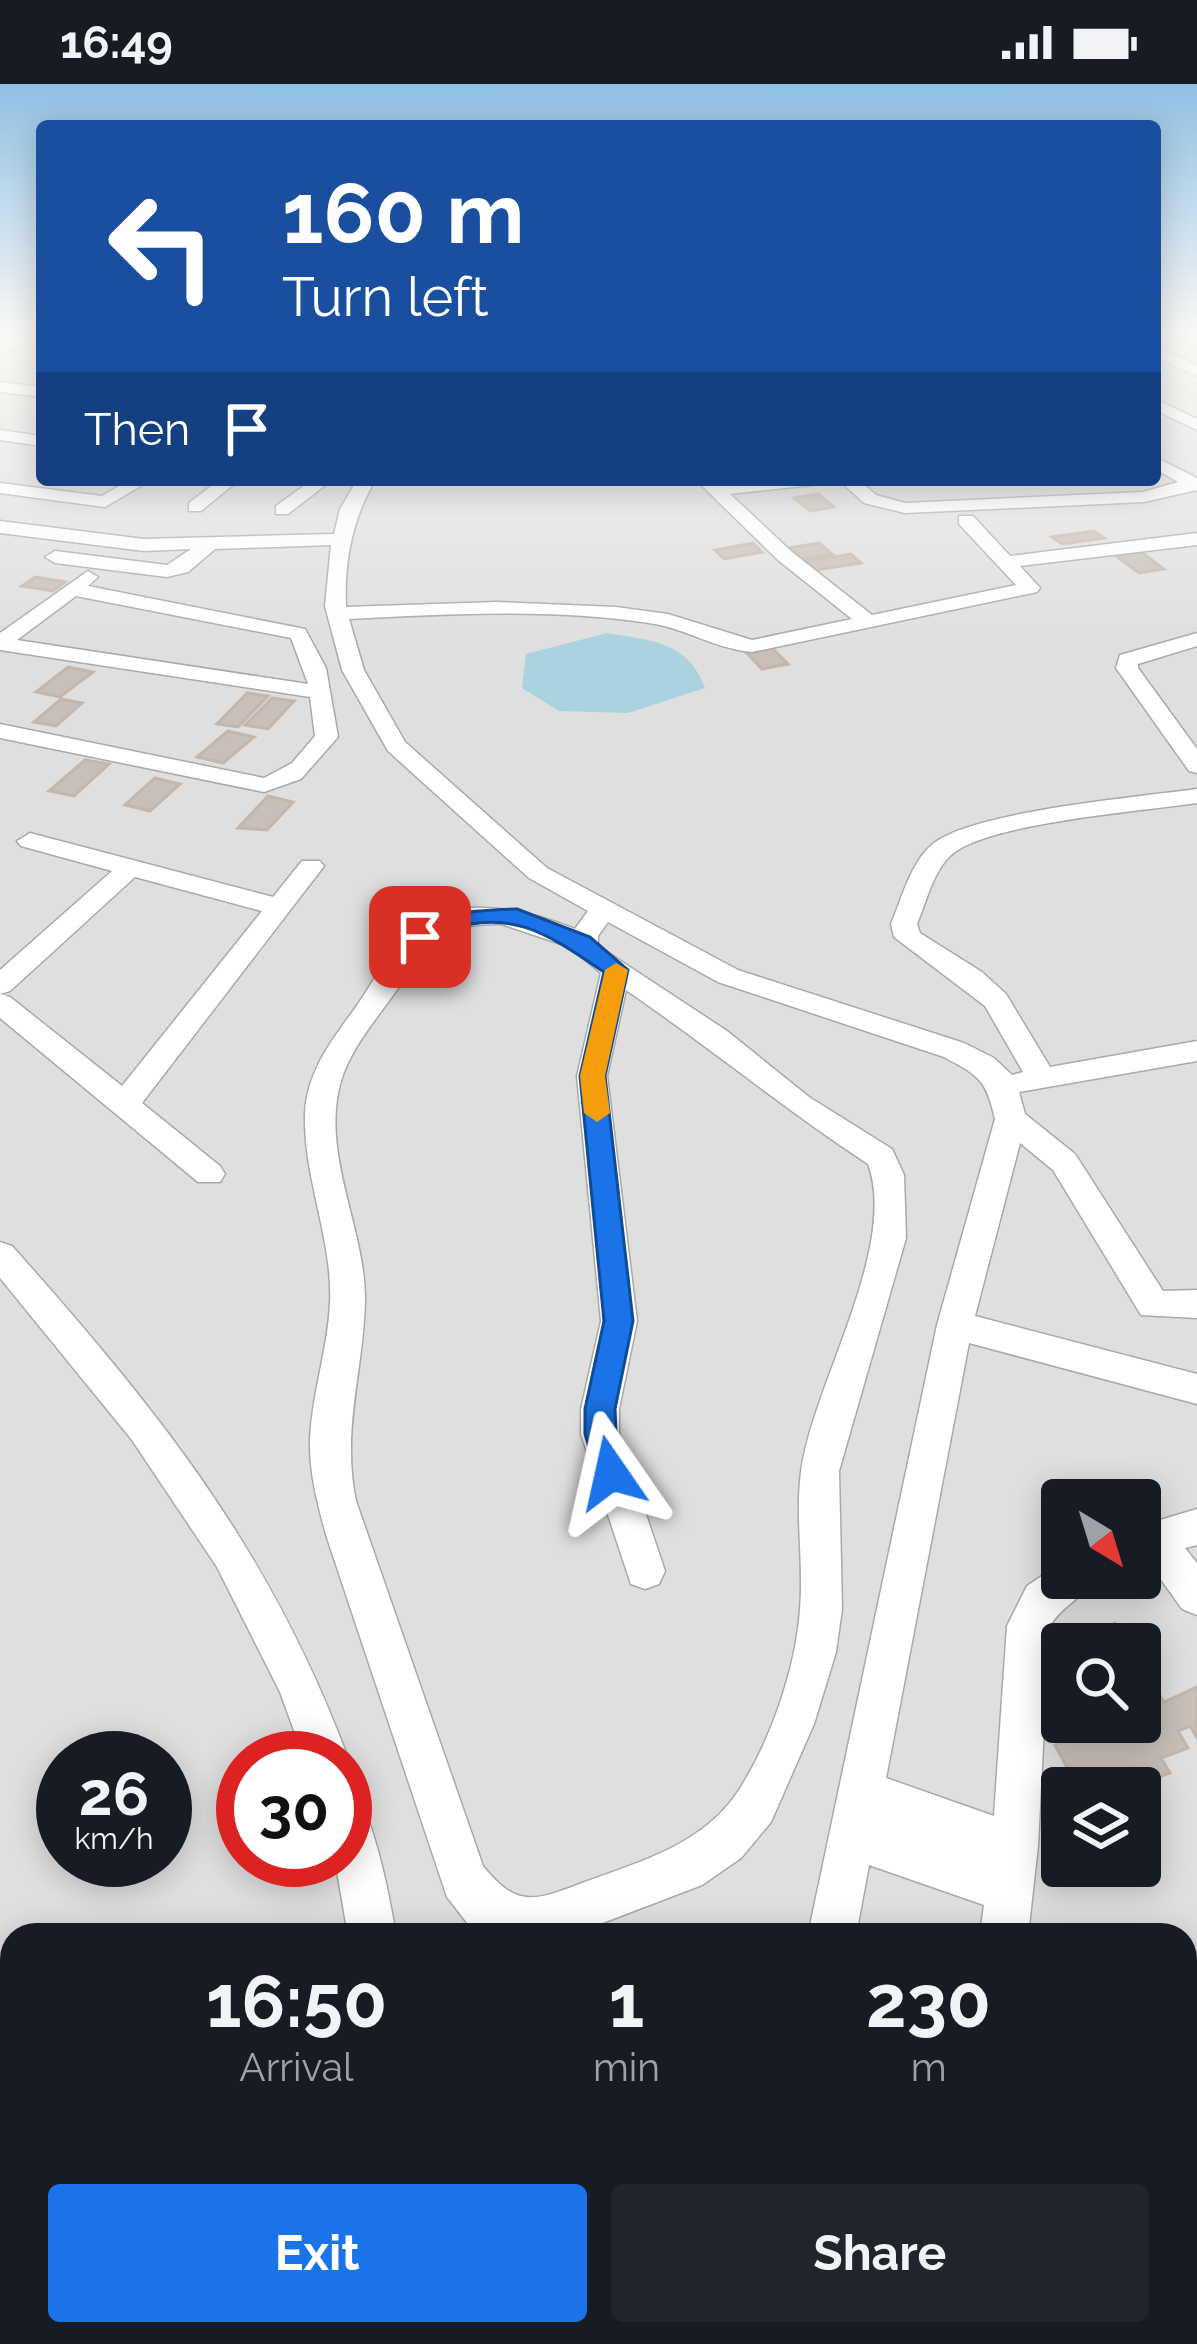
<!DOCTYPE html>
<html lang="en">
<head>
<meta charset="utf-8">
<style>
	:root { --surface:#171b24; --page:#20242c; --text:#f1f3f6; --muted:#9ea1a6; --accent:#1a73e8 }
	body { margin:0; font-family:Raleway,sans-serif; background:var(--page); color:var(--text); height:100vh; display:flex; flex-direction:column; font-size:45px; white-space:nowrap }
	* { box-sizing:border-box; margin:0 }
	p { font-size:39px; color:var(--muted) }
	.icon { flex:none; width:66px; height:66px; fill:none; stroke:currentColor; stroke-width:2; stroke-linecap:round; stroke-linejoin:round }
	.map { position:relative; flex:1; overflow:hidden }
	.sheet { position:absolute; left:0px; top:1839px; width:1197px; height:423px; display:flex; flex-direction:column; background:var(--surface); border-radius:36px 36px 0 0; box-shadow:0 6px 30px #0003 }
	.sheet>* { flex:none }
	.banner { position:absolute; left:36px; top:36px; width:1125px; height:366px; border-radius:12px; box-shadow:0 6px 30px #0003; background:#1a4fa0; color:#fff; overflow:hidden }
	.needle { width:78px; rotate:142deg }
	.controls { position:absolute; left:1041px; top:1395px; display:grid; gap:24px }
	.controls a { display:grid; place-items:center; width:120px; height:120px; border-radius:12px; background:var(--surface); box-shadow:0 6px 30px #0003; font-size:60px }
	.speed { position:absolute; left:36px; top:1647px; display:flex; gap:24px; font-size:60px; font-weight:700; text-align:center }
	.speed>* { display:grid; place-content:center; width:156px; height:156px; border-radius:50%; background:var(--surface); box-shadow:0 6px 30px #0003; line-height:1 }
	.speed small { font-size:30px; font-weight:400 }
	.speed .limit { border:18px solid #d22; background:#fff; color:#111 }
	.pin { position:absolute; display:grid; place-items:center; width:102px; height:102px; color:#fff; margin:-51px; border-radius:24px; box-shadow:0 6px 18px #0006 }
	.me { position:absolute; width:132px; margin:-66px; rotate:349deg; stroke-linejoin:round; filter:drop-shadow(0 0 9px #0008) }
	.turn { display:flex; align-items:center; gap:42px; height:252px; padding:0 48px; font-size:54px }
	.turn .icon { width:156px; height:156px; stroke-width:2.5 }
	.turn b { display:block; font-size:84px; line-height:102px }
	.then { display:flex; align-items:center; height:114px; padding:0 48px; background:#0003; gap:24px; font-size:45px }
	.eta { display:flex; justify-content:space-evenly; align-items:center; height:204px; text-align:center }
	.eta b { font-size:72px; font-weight:700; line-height:84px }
	.button { display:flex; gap:24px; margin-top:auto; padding:24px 48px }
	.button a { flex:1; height:138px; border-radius:12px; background:var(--accent); color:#fff; font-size:48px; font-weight:700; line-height:138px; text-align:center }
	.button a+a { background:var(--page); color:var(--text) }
	.status { display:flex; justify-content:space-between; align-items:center; height:84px; padding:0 60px; background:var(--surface); direction:ltr }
	.status svg { height:33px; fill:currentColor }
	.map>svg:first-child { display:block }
</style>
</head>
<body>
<div class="status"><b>16:49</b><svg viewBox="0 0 49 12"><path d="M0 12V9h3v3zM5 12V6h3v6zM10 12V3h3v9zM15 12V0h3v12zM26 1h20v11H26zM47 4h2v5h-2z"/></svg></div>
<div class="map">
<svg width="1197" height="2260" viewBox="0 0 1197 2260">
	<rect width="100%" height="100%" fill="#f2efe9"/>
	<path fill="#e0dfdf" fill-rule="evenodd" d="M0,246H42V396H1155V246H1197V2260H0ZM1062,1416H1140V1494H1062ZM1062,1560H1140V1638H1062ZM63,1674H165V1776H63ZM243,1674H345V1776H243ZM1062,1704H1140V1782H1062ZM12,1851H1185V2250H12Z"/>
	<path fill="#aad3df" d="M607,549C651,556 689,558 705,604L628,629L559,627L522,604L526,570Z"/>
	<path fill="#c7bfb8" stroke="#c4b6ab" stroke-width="3" d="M818,410L834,423L810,427L794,414Z
		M1094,447L1104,454L1062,460L1052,453Z
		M753,459L762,468L724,475L715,466Z
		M819,459L832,470L795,476L783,465Z
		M1137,465L1164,485L1139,489L1112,469Z
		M851,470L861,479L816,486L807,477Z
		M35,493L65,498L53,507L22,502Z
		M770,562L788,580L762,585L745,567Z
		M68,583L93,588L60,613L36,608Z
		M247,609L268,612L238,643L217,640Z
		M272,614L294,617L268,645L245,641Z
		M61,615L82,619L56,642L34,638Z
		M228,647L254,653L223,679L197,673Z
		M85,676L109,680L74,712L49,707Z
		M155,694L180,700L150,727L125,721Z
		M268,712L293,718L267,746L238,744Z
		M1115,1539L1128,1560H1068L1065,1556Z
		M1140,1579L1164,1618L1197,1603V1654L1190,1642L1178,1647L1188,1664L1161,1674L1170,1689L1128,1704H1078L1055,1661L1118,1638H1140Z
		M1185,2061L1197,2066V2260H1168L1169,2250H1185Z"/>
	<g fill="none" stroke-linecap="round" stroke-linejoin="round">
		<g stroke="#a9a9a9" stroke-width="3">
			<path id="minor" d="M28,246H42V250L0,271V261Z
				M1155,263L1197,281V292L1155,273Z
				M0,298L42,303V313L0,308Z
				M1155,315L1197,335V346L1155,326Z
				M0,346L42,352V362L0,356Z
				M1155,373L1197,394V406L1144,418L905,429L864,419L839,396H859L876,411L905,419L1143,408L1178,398L1155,385Z
				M129,396H151L105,423L0,409V399L102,412Z
				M219,396H239L201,427H189V419Z
				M312,396H332L288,430H276V422Z
				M357,396H375C352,436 344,477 346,523L496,518L616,523L668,530L752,556L852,535L778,476L696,396L720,400L821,396L812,401L730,410L792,468L872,531L1016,501L959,440V432H973L1010,472L1197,449V461L1020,482L1040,504L1037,508L752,568C717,565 688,546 655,540C554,524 450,530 349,535L364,586L405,658L547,784L738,886L964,959L994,974L1012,991L1023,988L985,922L894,853L891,840C902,814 911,777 934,759C976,727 1139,713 1197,705V719C1144,727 984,739 950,772C933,788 926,819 917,840L920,849L982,888L1006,910L1050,983L1197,957V977L1019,1008L1025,1030L1075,1070L1163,1207L1197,1206V1234L1141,1231L1053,1086L1020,1059L975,1232L1197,1290V1320L969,1259L886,1694L994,1732L1007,1542L1027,1502L1058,1481L1062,1479V1494H1092C1083,1516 1060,1522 1049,1544L1038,1762L1028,1851H980L984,1821L869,1781L856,1851H808L937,1241L995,1035C986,995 979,992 944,973L718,898L608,838L598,852V862L727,947L809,1013L892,1065L904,1091L906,1154L839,1387L842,1525L836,1568L814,1640L771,1738L741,1774L702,1801L571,1851H493L468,1840L447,1813L327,1454C318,1422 309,1389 310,1355C312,1309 328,1265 330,1219C333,1155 303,1094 305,1029C307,987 332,956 356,923C372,900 388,869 409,849C451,807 527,826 575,845L588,827L529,794L388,667L342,586L325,522L331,461L215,465L188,488L167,493L55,479L45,473L55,467L167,481L191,465L144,467L0,449V437L144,455L334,450L340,425ZM501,840L570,863L601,889L577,992L601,1237L581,1325V1350L631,1500L645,1505L659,1500L665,1487L619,1350V1325L637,1237L607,992L626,906C708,962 784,1025 868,1080C899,1163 812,1302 801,1388C795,1433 804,1480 800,1525C796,1584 771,1656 739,1706C704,1760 642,1777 585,1798C537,1816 518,1826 483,1782L356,1417C341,1346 364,1285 365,1215C365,1143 320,1069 341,997C351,963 379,932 399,903C430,859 444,839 501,840Z
				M88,487L98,493L88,502L305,545L326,584L338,653L301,695L264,708L0,654V640L264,694L292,679L315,652L310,613L0,566V549ZM76,512L291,554L308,600L17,556Z
				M1197,549V562L1138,580V584L1197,665V689L1189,687L1116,584L1120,571Z
				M30,749L273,813L302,777H320L324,782L142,1019L220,1082L225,1090L220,1098H198L0,934V886L112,787L21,762L17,757ZM135,793L262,827L122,1002L10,913L0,910L10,907Z
				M0,1158L12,1162C158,1326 270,1465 348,1674L345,1682V1674H304L280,1608L217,1483L132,1356L0,1194Z
				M1197,1425V1461L1185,1464L1197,1479V1531L1182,1525L1147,1476L1140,1478V1442Z
				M345,1710L361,1717C379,1760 388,1805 396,1851H348L335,1776H345Z
				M407,2250H463L464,2260H408Z
				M724,2250H780L778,2260H722Z
				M905,2250H961L960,2260H904Z
				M1074,2250H1130L1128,2260H1072Z"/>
		</g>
		<use href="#minor" fill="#fff" fill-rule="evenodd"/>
	</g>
	<linearGradient id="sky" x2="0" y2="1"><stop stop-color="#8fc0e4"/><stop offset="0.44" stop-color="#f9f8f5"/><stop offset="1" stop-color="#f9f8f5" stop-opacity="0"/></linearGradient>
	<rect width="1197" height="563" fill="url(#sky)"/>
	<path fill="#1a73e8" stroke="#114b97" stroke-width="3" d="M517,825L590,853L628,886L605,992L633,1237L615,1325L616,1350L627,1389L623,1399L611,1403L600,1399L585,1350V1325L604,1237L580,992L604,888C553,854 513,822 446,847C437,851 430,857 420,860L409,853C435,827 481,826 517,825Z"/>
	<path fill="#f59e0b" d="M616,879L628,886L605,992L610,1029L597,1038L584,1029L580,992L605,886Z"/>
</svg>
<div class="controls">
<a><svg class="needle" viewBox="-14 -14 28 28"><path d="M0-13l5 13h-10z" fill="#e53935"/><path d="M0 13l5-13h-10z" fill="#9ea1a6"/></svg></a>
<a><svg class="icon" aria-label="search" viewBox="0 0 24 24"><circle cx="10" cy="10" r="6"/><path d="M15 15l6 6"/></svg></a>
<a><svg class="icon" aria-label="layers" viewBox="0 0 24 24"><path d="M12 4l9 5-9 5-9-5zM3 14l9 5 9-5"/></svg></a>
</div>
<div class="speed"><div>26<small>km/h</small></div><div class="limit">30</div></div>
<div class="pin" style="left:420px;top:853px;background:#d93025"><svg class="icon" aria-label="arrive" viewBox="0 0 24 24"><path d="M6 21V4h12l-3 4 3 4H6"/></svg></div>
<svg class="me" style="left:611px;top:1389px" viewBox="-20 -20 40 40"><path d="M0-17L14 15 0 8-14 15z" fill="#1a73e8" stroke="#fff" stroke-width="4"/></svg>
<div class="banner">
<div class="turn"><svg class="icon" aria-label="left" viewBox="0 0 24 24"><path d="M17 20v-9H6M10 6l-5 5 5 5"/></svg><div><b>160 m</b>Turn left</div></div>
<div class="then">Then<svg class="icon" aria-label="arrive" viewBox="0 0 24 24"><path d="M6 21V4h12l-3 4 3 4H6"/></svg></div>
</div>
<section class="sheet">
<div class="eta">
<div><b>16:50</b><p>Arrival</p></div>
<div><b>1</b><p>min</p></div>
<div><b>230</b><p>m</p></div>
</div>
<div class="button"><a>Exit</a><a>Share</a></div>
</section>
</div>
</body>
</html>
